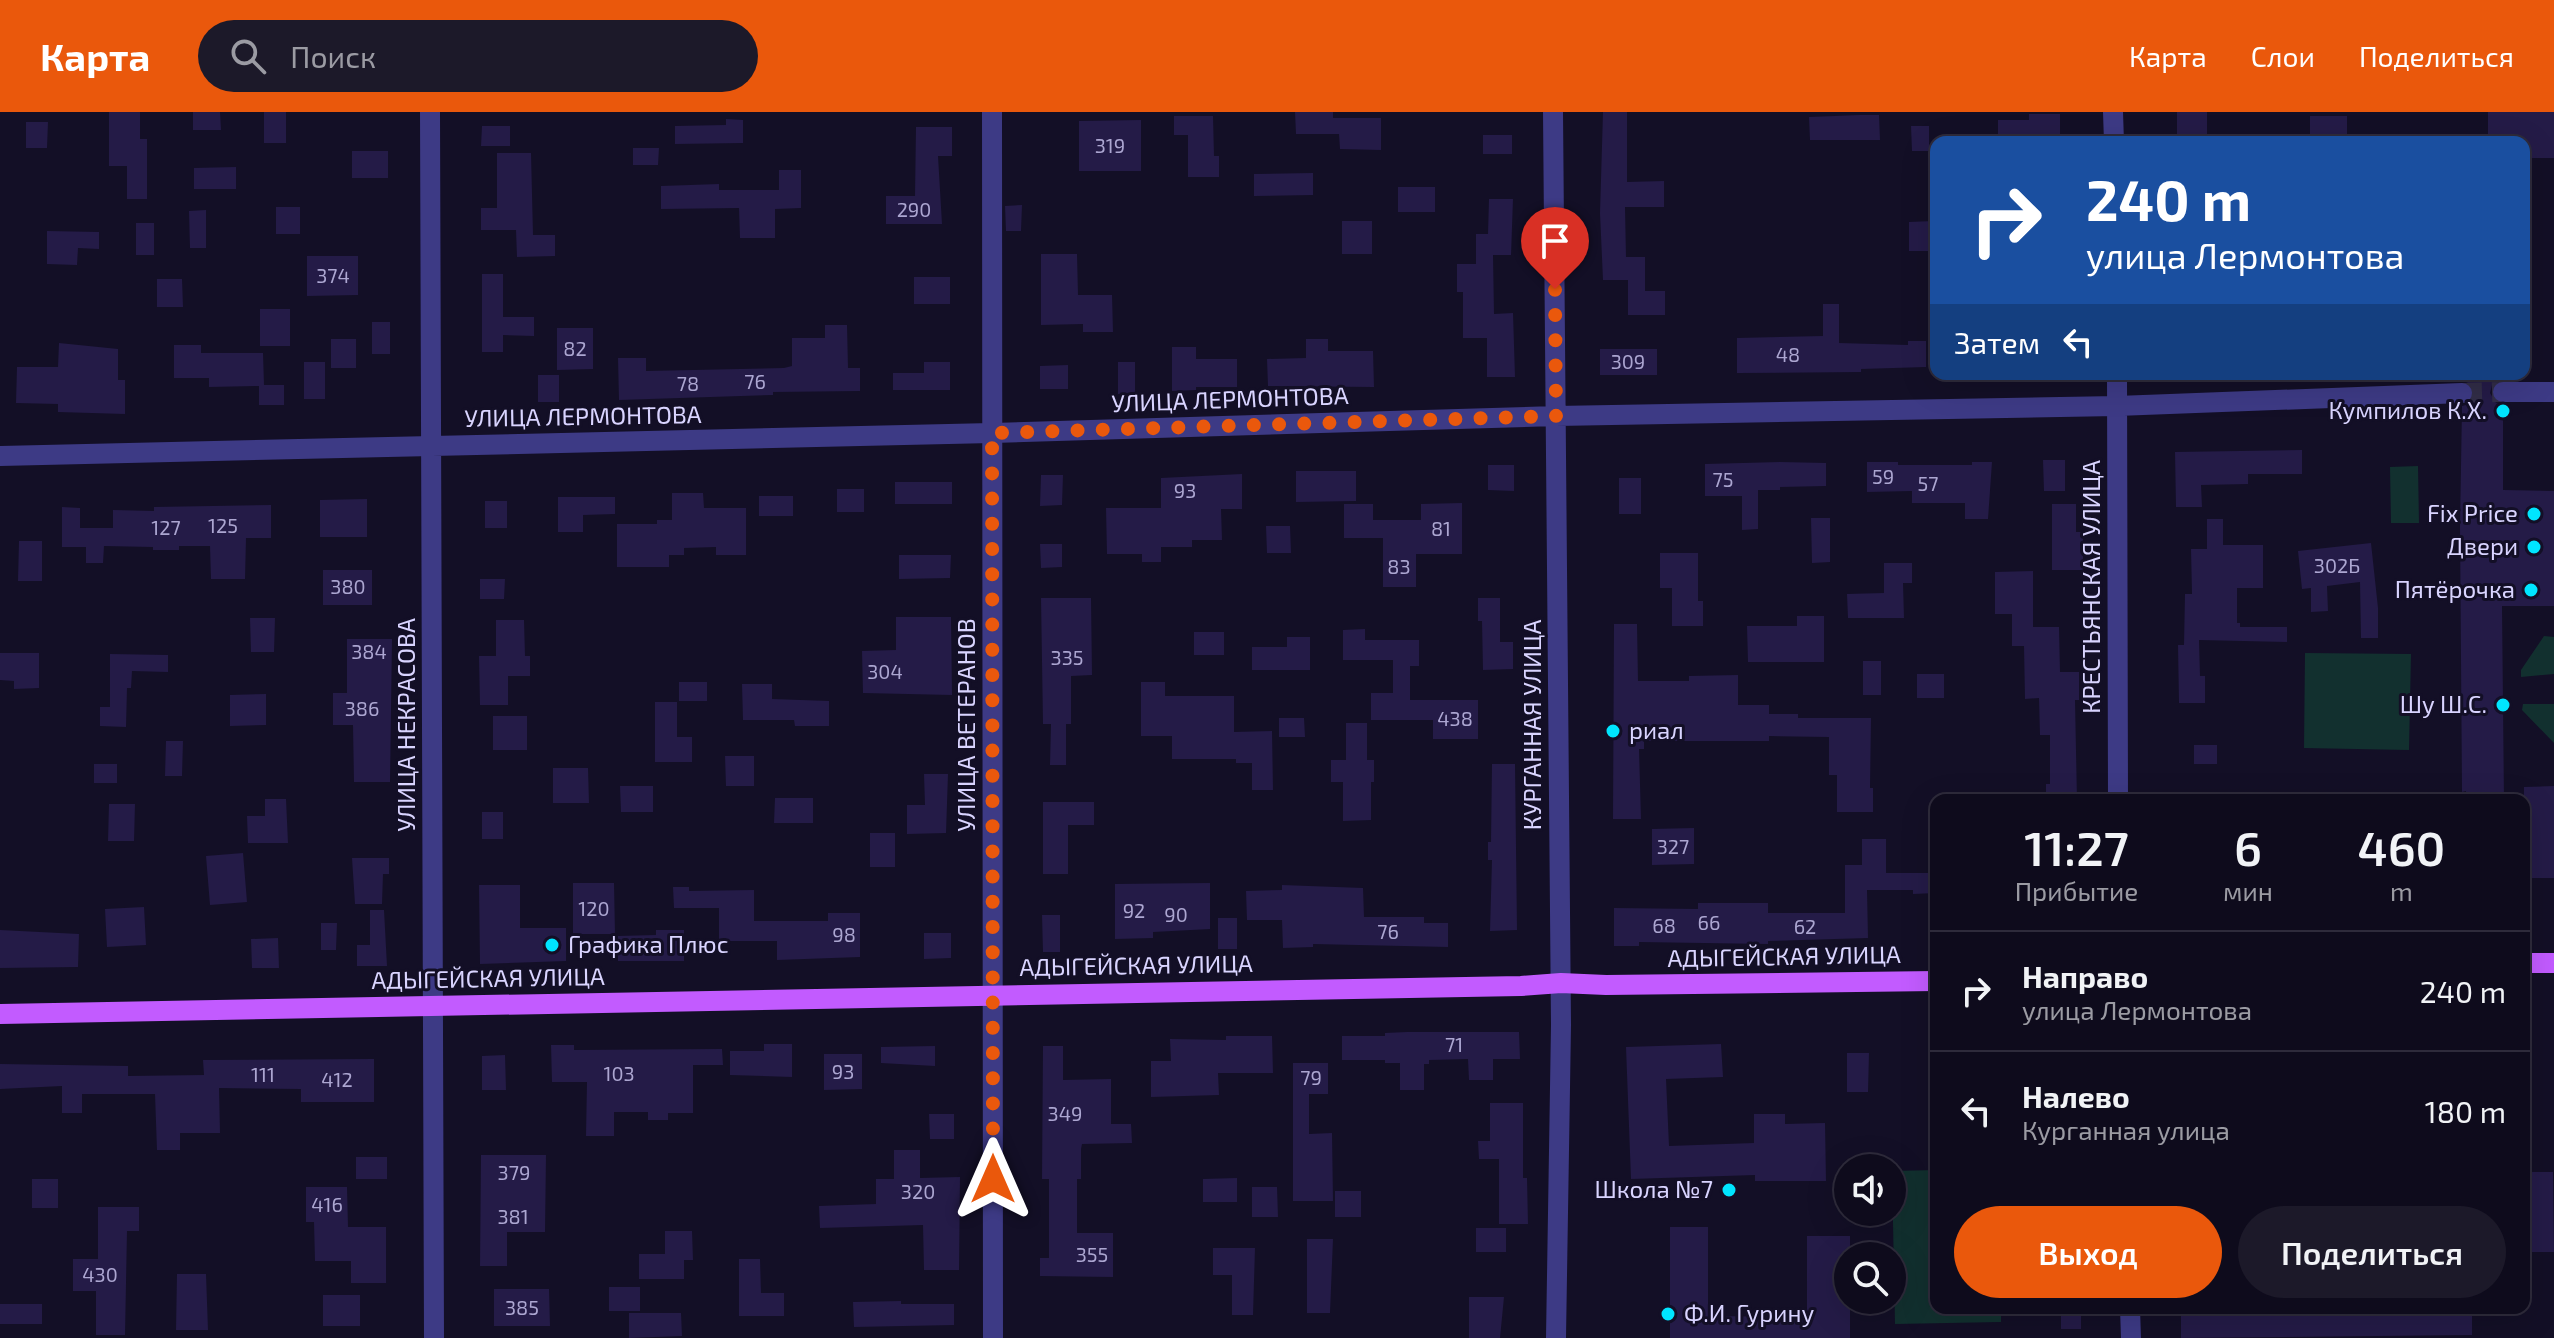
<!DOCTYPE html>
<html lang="ru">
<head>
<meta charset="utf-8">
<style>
	:root { --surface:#0e0b1c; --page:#1c1929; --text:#f1f3f6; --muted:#9b9ba3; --line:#2e2b3b; --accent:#ea580c }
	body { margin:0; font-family:"Exo 2",sans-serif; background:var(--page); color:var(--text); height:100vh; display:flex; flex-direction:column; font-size:30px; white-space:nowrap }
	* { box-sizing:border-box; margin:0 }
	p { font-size:26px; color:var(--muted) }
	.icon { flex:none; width:44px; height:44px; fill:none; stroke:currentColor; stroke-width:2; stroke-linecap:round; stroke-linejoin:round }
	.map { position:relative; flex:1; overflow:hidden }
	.panel { position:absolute; left:1930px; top:682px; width:600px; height:520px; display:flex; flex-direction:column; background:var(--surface); border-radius:16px; box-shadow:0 8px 32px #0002,0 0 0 2px var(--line) }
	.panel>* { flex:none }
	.hud { position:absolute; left:1930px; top:24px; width:600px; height:244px; border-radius:16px; box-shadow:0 8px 32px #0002,0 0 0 2px var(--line); background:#1a4fa0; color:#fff; overflow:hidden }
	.buttons { position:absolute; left:1834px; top:1042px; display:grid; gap:16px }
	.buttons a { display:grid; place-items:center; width:72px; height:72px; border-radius:50%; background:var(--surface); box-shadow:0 8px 32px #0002,0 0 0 2px var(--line); font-size:40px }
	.pin { position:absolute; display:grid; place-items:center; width:68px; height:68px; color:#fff; margin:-82px -34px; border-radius:50% 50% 50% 0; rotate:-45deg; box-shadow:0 0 8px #0007 }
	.pin .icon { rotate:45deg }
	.me { position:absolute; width:88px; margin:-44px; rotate:0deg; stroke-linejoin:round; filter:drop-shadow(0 0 6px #0008) }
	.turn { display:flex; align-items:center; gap:28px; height:168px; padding:0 24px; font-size:36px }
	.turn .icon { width:104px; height:104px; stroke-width:2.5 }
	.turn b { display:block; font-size:56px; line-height:68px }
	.then { display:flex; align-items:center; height:76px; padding:0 24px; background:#0003; gap:16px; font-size:30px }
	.eta { display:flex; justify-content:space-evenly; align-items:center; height:136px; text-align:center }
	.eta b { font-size:48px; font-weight:600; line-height:56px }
	.button { display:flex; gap:16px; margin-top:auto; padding:16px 24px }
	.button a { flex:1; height:92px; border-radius:48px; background:var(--accent); color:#fff; font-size:32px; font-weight:600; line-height:92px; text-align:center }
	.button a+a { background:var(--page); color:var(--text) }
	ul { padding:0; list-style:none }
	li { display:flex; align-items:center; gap:24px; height:120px; padding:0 24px; border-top:2px solid var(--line) }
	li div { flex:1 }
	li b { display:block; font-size:30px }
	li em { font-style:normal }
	header { display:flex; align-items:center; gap:48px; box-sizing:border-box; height:112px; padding:0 40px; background:var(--accent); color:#fff }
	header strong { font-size:38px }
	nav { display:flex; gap:44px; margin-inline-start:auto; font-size:28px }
	.search { width:560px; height:72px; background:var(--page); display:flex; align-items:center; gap:20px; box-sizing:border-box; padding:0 28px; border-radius:44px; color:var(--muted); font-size:30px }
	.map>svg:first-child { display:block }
</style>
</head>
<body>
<header>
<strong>Карта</strong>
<div class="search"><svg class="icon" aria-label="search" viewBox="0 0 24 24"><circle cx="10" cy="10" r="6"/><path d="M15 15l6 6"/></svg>Поиск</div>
<nav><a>Карта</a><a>Слои</a><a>Поделиться</a></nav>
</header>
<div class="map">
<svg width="2554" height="1226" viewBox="0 0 2554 1226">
	<rect width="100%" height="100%" fill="#130f26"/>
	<path fill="#12302f" d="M2418,354L2419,411H2391L2390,355Z
		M2544,524L2554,525V562L2521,565V558Z
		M2305,541L2411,542L2409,638L2304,636Z
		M2523,592H2554V631L2522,598Z
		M1936,1058V1196H2001V1210L1895,1212L1892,1059Z"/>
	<path fill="#241b47" d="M109,0H140V27H147V87H127V54H109Z
		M193,0H220L221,18H193Z
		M264,0H286V31H264Z
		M1295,0H1333V6H1381V38L1340,37L1339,22H1296Z
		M1603,0H1627V70L1664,69V95H1625L1626,145H1645V179H1665V203H1628V168H1603L1600,101Z
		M2177,0H2207V30H2177Z
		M2488,0H2554V46H2524V30H2488Z
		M2029,2H2060V30H1998V8H2029Z
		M1860,3H1879L1880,28H1810L1809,5Z
		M1174,4H1213L1214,44H1219V65H1188V23H1174Z
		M2310,4H2347V30H2310Z
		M726,7L743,8V31L675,32V14L726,13Z
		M1141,8V59H1079V9Z
		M26,10H48L47,36H26Z
		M482,14H510V34H481Z
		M1911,14H1929V39H1912Z
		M916,15H952V44H938L942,112H886V84H915Z
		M1483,23H1512V42H1483Z
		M633,36H659L658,53H633Z
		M352,39H388V66H352Z
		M497,41H531L533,123H555V144L517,145L516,118H481V96H497Z
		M236,55V77H194V56Z
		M779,58H801V96L775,97V126H740L739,96L661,97V74L719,72V78H779Z
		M1313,61V83L1254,84V62Z
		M1398,75H1435V100H1398Z
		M1489,87H1513L1511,143H1493L1494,202L1513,201L1515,265H1487V226H1463V180H1457V152H1476V122H1488Z
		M1022,93L1021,119H1006L1005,94Z
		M276,95H300V122H276Z
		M206,98V136H190L189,99Z
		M1342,109H1372V142H1342Z
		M1933,109V139H1909V110Z
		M136,111H154V143H136Z
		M47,119L99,120V137L78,136L77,153L47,152Z
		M1041,142H1077L1078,183H1112L1113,220H1083V212L1041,213Z
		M307,144H358V183L307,184Z
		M482,162H503V205H534V224L503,223V240H482Z
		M914,165H950V192H914Z
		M157,167H182L183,195H157Z
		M1823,192H1839V231L1908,233V229H1926V255L1861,257V260L1737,261V226L1823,224Z
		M260,197H290V234H260Z
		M372,210H390V242H372Z
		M825,213H847L848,256H860V279L773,280V283L619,288L618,246H646V259L784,256L792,254V226H825Z
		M557,216H593V257L557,258Z
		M331,227H356V256H331Z
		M1306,227H1328V239H1373L1374,275L1268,274L1267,247L1306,246Z
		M59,231L118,237V268H125V302L58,300V292L16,291L17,255H58Z
		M174,233H201V241H263L264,273H284V293H259V274L209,275V266H174Z
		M1172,235H1196V247H1237V275H1196V278L1172,279Z
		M1600,237H1657V263H1600Z
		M304,250H325V287H304Z
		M924,250H950V278H893V261H924Z
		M1118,250H1135V281L1118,282Z
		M1068,253V277H1040V254Z
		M2462,262H2503V267L2492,273L2490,281L2496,291L2503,293V378L2554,379V494H2502L2504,688H2466V679L2462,680L2460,414L2462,294L2470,292L2475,281L2472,273L2462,268Z
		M538,263H559V290H538Z
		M2302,338V362H2248V372L2201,373L2202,395H2176L2175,340Z
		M2043,348H2065V379H2044Z
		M1780,350L1826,351V374L1780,375V378H1758V417L1742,418V384H1705V352Z
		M1867,350H1898V353H1972V350H1992L1988,407H1965V391H1912V379L1867,380Z
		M1488,353H1514V379L1488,378Z
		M1296,359H1356V389L1296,390Z
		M1242,362V397H1221L1222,428H1192V435H1161V450H1142V442H1107L1106,396H1161V366Z
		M1041,363H1063L1062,393L1040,394Z
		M1619,366H1641V402H1619Z
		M895,370H952V392H895Z
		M837,377H864V400H837Z
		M672,381H703L704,396H746V443H716V435L684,436V443H669V455H617V412H657V408H672Z
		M759,384H793V404H759Z
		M558,385H615V402L583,403V420H558Z
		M367,387V425H320V388Z
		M485,389H507V416H485Z
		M1462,391V442H1416V475H1383V426H1344V392H1373V408H1421V392Z
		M2052,392H2076V420H2083V458H2052Z
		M271,393V426H246L245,467H211L210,434H179V438H153V435L104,434L103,451H86V435H62V395L80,396V416H113V398L154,399V395Z
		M1811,406H1830V450L1812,451Z
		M2207,407H2223V433H2263V476H2237V511H2240V515H2287V530L2199,528L2200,564H2205V591H2179L2178,533H2184L2185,482H2192L2191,437H2207Z
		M1266,414H1290L1291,441H1267Z
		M19,429H42V469H18Z
		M2371,431L2378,496V526H2361L2360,470L2327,474L2328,499L2311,500V476L2302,477L2298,439Z
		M1040,432H1062V455L1041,456Z
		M1660,441H1698V489H1703V514H1672V476H1660Z
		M899,443H951L950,466L899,467Z
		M1884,451H1912V471H1903L1904,506H1848L1847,482L1884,481Z
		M323,458H372V493H323Z
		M2033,459V515H2059L2060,560H2079V588H2075L2077,688H2046V672H2050V623H2040L2039,586L2025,587L2024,534H2012V502H1995V460Z
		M480,467H505L504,487H480Z
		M1041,486H1091L1092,563L1071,564V612H1066V653H1050L1051,612H1043Z
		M1478,486H1500V530H1513V557L1483,558L1482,509H1478Z
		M1797,504H1824V550H1748L1747,514H1797Z
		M896,505H951L952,583L863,581L862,539L896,538Z
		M250,506H275L274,540H251Z
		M496,508H524L525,544H530V564H508V593H480L479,544H496Z
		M1614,512H1637L1638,569H1689V564L1738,563V593H1769V602H1798V606H1871L1870,676H1873V700H1837V663H1829V625L1769,624V629H1644V637H1639L1641,707H1613Z
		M1365,517V528H1419V554H1410V588H1478V627H1433V608H1371V581H1393V548H1343V518Z
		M1194,520H1224V543H1194Z
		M1287,525H1310V558H1252V535H1287Z
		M347,527H392L390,670H354L353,613H333V581H347Z
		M0,541H39V576L14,577V569L0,568Z
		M110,542L168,543V560L132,559L131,576H127L126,615L100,614V595H110Z
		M1863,549H1881V583H1863Z
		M1917,562H1944V586H1917Z
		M679,570H707V589H679Z
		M1141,570H1165V584H1234V620L1272,619L1273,678H1252V651H1236V647H1172V624H1141Z
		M742,572H772V587L829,589V614H795L794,608H743Z
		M266,582V613L230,614V583Z
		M655,590H677V625H692V650H655Z
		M493,604H527V638H493Z
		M1279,606H1304L1305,625H1279Z
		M1346,611H1367V648H1374V670H1371V708L1343,709V670H1331V648H1346Z
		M166,629H183L182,664H165Z
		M2194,633H2217V652H2194Z
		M725,644H754V674H726Z
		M94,652H117V671H94Z
		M1492,652H1515L1517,818L1490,819L1492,748H1488V730H1491Z
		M553,656H588L589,691H553Z
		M924,662H948L946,721L907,722V693H925Z
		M620,674H653V700H621Z
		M2554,674V766H2524V675Z
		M775,686H813V711H774Z
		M265,687H286L288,731H248L247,704H265Z
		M1043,690H1094V713H1068V762H1043Z
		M109,692H135L134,729H108Z
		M482,700H503V727H482Z
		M1694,716V752L1652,753V717Z
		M870,721H895V755H870Z
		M1862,727H1886V761H1936V781L1913,782V778H1867L1868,826L1768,829V832L1639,830V834H1614V796L1698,797V791H1768V801H1845V753H1862Z
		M243,741L247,790L210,793L206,744Z
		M352,746H389V762H383L382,792H355Z
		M573,771H614L615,822H573Z
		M1210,771V817L1153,820V826L1115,827V772Z
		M479,773H520V816H566V849L480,852Z
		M1282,773L1363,776L1364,805H1424V811H1448V835L1313,832V835L1283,836L1282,808H1247L1246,779L1282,778Z
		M673,775H689V779L754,778V809H828V801H860V845L777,848V829H719V796H674Z
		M144,795L146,833L107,835L105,797Z
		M370,798H384L387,854H357V833H370Z
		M1042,803H1060V840H1043Z
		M1218,806H1237V837H1218Z
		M321,811H337L336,838H321Z
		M0,818L79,822L78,855L0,856Z
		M656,818H684V849H618V824L656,823Z
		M924,821H951V846L924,847Z
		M278,826L279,856H252L251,827Z
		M1407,920H1519L1520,947H1493V968H1469L1468,947L1429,948V952H1424V978H1400V951H1385V948H1342V924H1385V921Z
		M1226,924H1272L1273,961H1218L1219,983L1151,985V949H1171L1170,927L1226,928Z
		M764,932H792V965L730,963V939H764Z
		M1721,932L1723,965L1666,967L1669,1034L1754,1031V1002H1785V1012L1825,1011L1826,1069H1755V1063L1631,1067L1626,935Z
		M551,933H574V938L722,937L723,953H693V1001H668V1008H648V1000H614V1024H586L587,970H552Z
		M935,934V954L881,951V935Z
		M1043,934H1063V968L1111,967V1012H1131L1132,1031L1082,1032L1081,1037V1067H1077V1121H1113V1165L1040,1164V1146H1049V1067H1042Z
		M1847,941H1869L1868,980H1847Z
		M824,942H862V977L824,978Z
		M505,943L506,978H482V944Z
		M374,947V990H301V977L219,976L220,1021H180V1038H157L155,982H82V1001H62V974L0,977V952L128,954V964L204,963L203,948Z
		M1293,951H1328V982H1309V1022L1332,1021L1333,1089H1293Z
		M1490,991H1523V1066H1527L1528,1112H1499V1047H1479L1478,1029H1490Z
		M929,1002H954V1027H930Z
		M894,1038H920V1066L960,1065L959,1158H924L923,1113L820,1116L819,1094L876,1092V1067H894Z
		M481,1043H546L545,1120H507V1154H480Z
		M356,1045H387V1067H356Z
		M2528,1060H2553L2554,1140H2524V1095H2528Z
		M1237,1066V1090H1203V1067Z
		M32,1067H58V1096H32Z
		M306,1075H347L348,1115H386V1171H351V1149H315L314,1110H306Z
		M1252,1075H1277L1278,1105H1252Z
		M1335,1079H1361V1105H1335Z
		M98,1095H139V1119H127L125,1223H96V1179H73V1147H98Z
		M1670,1115H1708V1204L1807,1205V1124H1850V1226H1670Z
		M1476,1116H1506V1140H1476Z
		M665,1119H692L693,1148H684V1167H639V1142H665Z
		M1307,1127H1333L1330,1201H1307Z
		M1213,1136H1255L1253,1203H1232V1163H1213Z
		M739,1147H760L761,1181H784V1204H739Z
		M177,1162H206L208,1218H176Z
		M609,1175H640V1199H609Z
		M494,1177H549L550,1214H494Z
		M323,1183H360V1214H323Z
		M1469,1185H1504L1500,1226H1469Z
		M901,1189V1192H954V1213L854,1215L853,1190Z
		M0,1192H42V1212H0Z
		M2181,1196H2472V1223L2181,1226Z
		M2061,1199H2081V1217H2061Z
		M629,1201H681L682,1224L629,1226Z"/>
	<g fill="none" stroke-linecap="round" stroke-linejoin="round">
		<path stroke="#312d47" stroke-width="20" stroke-dasharray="20 10" stroke-linecap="butt" d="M2462,281L2503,280"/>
		<path stroke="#3d3a85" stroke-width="20" d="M430,0L434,1226
			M992,0L993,1226
			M1553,0L1561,913L1556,1226
			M2113,0L2114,30
			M2117,262L2118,688
			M2503,280H2554
			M0,344L992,321L1556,304L2117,294L2462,281
			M2130,1196L2131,1226"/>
		<path stroke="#c25bff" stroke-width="20" d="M2524,851H2554
			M0,902L1521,874L1561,871L1606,873L1936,869"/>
	</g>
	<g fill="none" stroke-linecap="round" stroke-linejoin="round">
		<path stroke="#ea580c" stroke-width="14" stroke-dasharray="0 25.2" d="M993,1067L992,321L1556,304L1555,177"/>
	</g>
	<g fill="#00e5ff" stroke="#130f26" stroke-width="3">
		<circle cx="2503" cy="299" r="8"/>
		<circle cx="2534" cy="402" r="8"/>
		<circle cx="2534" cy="435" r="8"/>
		<circle cx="2531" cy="478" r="8"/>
		<circle cx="2503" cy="593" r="8"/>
		<circle cx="1613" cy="619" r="8"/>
		<circle cx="552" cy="833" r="8"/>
		<circle cx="1729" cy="1078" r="8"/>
		<circle cx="1668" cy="1202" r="8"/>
	</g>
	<g text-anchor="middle" stroke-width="6" stroke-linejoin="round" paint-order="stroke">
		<g font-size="20" fill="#aca6d1">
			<text x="1110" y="41">319</text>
			<text x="914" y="105">290</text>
			<text x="333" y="171">374</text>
			<text x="575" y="244">82</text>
			<text x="1788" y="250">48</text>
			<text x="1628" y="257">309</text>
			<text x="755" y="277">76</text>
			<text x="688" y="279">78</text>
			<text x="1883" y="372">59</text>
			<text x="1723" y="375">75</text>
			<text x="1928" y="379">57</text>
			<text x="1185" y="386">93</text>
			<text x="223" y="421">125</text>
			<text x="166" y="423">127</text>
			<text x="1441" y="424">81</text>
			<text x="2337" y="461">302Б</text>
			<text x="1399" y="462">83</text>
			<text x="348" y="482">380</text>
			<text x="369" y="547">384</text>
			<text x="1067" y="553">335</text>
			<text x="885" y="567">304</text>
			<text x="362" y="604">386</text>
			<text x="1455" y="614">438</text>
			<text x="1673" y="742">327</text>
			<text x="594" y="804">120</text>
			<text x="1134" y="806">92</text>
			<text x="1176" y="810">90</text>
			<text x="1709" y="818">66</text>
			<text x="1664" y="821">68</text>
			<text x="1805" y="822">62</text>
			<text x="1388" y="827">76</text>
			<text x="844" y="830">98</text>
			<text x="1454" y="940">71</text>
			<text x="843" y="967">93</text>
			<text x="619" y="969">103</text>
			<text x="263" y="970">111</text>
			<text x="1311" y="973">79</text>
			<text x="337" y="975">412</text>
			<text x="1065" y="1009">349</text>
			<text x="514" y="1068">379</text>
			<text x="918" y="1087">320</text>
			<text x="327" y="1100">416</text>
			<text x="513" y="1112">381</text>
			<text x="1092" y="1150">355</text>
			<text x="100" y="1170">430</text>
			<text x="522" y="1203">385</text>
		</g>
		<g font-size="24" fill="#d9d4ff" stroke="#130f26">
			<text transform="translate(1230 288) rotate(-2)" y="8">УЛИЦА ЛЕРМОНТОВА</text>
			<text transform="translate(583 305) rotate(-1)" y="8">УЛИЦА ЛЕРМОНТОВА</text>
			<text transform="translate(2092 475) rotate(-90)" y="8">КРЕСТЬЯНСКАЯ УЛИЦА</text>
			<text transform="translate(407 613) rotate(-90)" y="8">УЛИЦА НЕКРАСОВА</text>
			<text transform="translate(967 613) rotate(-90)" y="8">УЛИЦА ВЕТЕРАНОВ</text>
			<text transform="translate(1533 613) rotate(-90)" y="8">КУРГАННАЯ УЛИЦА</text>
			<text transform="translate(1784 845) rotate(-1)" y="8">АДЫГЕЙСКАЯ УЛИЦА</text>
			<text transform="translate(1136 854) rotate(-1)" y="8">АДЫГЕЙСКАЯ УЛИЦА</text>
			<text transform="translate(488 867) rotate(-1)" y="8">АДЫГЕЙСКАЯ УЛИЦА</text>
		</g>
		<g font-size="24" fill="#d9d4ff" stroke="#130f26" text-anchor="end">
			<text x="2487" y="307">Кумпилов К.Х.</text>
			<text x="2518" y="410">Fix Price</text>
			<text x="2518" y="443">Двери</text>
			<text x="2515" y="486">Пятёрочка</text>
			<text x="2487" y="601">Шу Ш.С.</text>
			<text x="1629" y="627" text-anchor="start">риал</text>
			<text x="568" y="841" text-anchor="start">Графика Плюс</text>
			<text x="1713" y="1086">Школа №7</text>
			<text x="1684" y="1210" text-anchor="start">Ф.И. Гурину</text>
		</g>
	</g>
</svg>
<div class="buttons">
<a><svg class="icon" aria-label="sound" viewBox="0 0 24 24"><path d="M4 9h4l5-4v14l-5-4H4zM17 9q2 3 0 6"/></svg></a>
<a><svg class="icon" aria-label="search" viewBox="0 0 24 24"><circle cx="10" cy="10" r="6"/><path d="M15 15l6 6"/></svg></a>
</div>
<div class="pin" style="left:1555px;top:177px;background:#d93025"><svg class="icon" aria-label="arrive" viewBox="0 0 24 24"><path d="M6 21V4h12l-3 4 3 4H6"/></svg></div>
<svg class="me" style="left:993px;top:1067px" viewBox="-20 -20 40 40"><path d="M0-17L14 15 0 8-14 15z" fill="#ea580c" stroke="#fff" stroke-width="4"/></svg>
<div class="hud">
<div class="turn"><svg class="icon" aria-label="right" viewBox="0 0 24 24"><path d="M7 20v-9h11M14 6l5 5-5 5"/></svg><div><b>240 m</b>улица Лермонтова</div></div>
<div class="then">Затем<svg class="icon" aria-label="left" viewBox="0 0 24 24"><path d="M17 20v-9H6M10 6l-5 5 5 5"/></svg></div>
</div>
<section class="panel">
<div class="eta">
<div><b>11:27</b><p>Прибытие</p></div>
<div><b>6</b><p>мин</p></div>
<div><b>460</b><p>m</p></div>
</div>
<ul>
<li><svg class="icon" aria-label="right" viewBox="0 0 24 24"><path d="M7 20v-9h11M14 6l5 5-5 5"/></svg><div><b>Направо</b><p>улица Лермонтова</p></div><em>240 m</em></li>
<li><svg class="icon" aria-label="left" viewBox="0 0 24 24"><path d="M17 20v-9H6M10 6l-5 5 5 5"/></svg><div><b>Налево</b><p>Курганная улица</p></div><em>180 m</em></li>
</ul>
<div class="button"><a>Выход</a><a>Поделиться</a></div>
</section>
</div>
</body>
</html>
